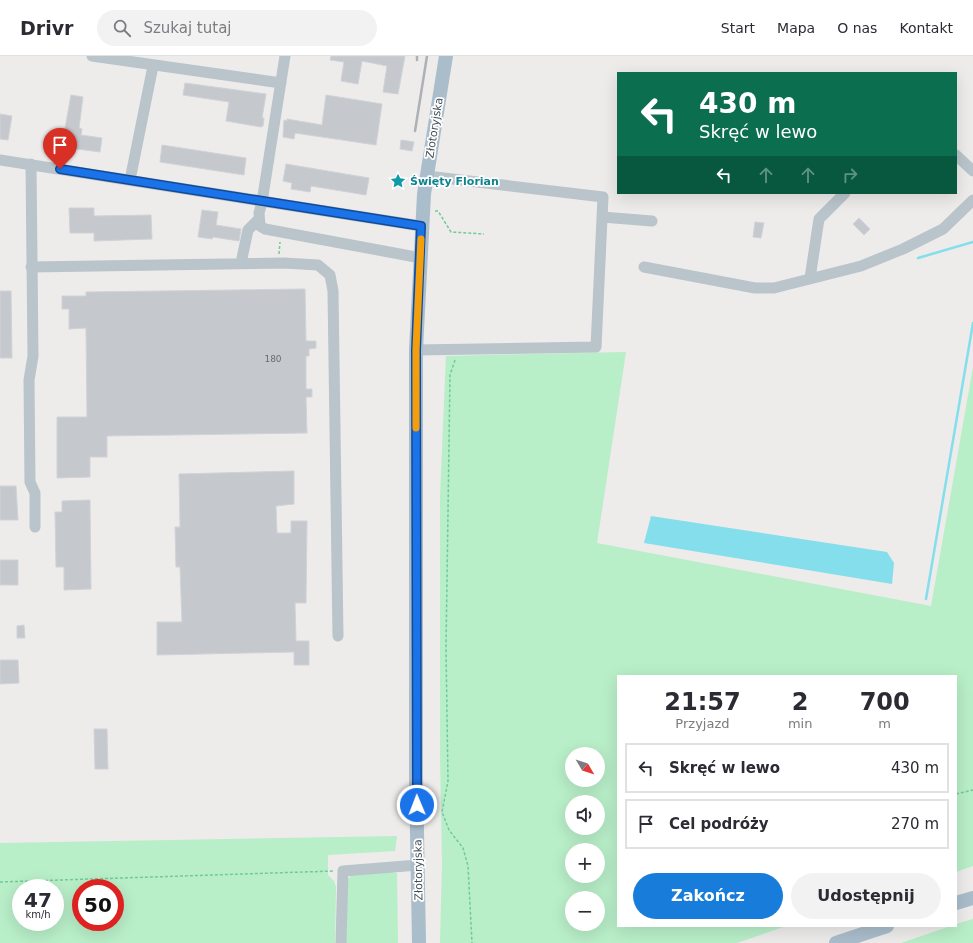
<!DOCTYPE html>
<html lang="pl">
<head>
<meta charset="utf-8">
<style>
	:root { --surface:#fff; --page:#f2f2f3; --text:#2b2b33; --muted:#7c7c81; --line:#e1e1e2; --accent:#187cdb }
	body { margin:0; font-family:"DejaVu Sans",sans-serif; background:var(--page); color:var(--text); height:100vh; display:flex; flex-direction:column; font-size:15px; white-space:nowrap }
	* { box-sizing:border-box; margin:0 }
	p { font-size:13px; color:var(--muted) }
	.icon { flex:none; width:22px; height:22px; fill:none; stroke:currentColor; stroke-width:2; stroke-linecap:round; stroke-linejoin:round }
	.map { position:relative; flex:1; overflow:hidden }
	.panel { position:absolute; left:617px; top:619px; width:340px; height:252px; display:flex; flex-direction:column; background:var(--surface); border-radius:0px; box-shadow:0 4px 16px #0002 }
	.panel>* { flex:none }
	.banner { position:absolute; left:617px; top:16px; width:340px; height:122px; border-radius:0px; box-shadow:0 4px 16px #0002; background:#0b6e4f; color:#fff; overflow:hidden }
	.needle { width:26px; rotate:129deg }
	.fabs { position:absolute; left:565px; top:691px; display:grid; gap:8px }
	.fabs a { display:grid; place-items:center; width:40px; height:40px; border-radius:50%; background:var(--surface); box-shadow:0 4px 16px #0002; font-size:20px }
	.speed { position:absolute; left:12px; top:823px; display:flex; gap:8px; font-size:20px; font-weight:700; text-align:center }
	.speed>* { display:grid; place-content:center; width:52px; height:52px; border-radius:50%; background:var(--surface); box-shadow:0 4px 16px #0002; line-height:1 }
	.speed small { font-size:10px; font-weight:400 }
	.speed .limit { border:6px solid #d22; background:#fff; color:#111 }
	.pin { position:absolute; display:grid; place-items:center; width:34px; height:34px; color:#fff; margin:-41px -17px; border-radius:50% 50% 50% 0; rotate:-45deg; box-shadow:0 0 4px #0007 }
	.pin .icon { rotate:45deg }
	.me { position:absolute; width:44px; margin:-22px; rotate:359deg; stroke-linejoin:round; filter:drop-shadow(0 0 3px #0008) }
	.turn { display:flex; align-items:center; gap:14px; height:84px; padding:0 16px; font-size:18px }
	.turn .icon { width:52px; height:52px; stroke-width:2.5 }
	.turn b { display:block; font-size:28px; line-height:34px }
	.lanes { display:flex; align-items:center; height:38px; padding:0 16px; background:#0003; justify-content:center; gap:20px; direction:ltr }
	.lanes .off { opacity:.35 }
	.eta { display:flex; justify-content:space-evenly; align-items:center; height:68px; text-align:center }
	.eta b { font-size:24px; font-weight:600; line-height:28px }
	.primary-button { display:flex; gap:8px; margin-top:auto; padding:8px 16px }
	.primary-button a { flex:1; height:46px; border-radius:24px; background:var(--accent); color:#fff; font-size:16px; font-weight:600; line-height:46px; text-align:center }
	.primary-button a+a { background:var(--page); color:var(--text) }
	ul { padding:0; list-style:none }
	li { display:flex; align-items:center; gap:12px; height:50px; margin:0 8px 6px; padding:0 8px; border:2px solid var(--line); border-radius:0px }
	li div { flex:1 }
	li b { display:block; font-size:15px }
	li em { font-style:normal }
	header { display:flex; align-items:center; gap:24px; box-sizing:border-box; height:56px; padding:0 20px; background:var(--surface); border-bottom:1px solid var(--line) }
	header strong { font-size:19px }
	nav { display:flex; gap:22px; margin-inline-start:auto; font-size:14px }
	.search { width:280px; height:36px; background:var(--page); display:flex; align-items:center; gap:10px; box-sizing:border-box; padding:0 14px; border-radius:22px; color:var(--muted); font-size:15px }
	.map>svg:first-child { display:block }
</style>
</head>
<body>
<header>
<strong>Drivr</strong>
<div class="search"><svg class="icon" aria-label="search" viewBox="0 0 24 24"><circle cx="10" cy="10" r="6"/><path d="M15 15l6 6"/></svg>Szukaj tutaj</div>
<nav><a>Start</a><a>Mapa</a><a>O nas</a><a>Kontakt</a></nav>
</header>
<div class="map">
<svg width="973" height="887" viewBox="0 0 973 887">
	<rect width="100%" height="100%" fill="#eeebeb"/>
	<path fill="#b8eec8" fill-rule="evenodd" d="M626,296L597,487L931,550L973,311V810L956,816V620H618V870H786L737,887H440L442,807L440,698V440L446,300ZM572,698H598V724H572ZM572,746H598V772H572ZM572,794H598V820H572ZM572,842H598V868H572Z
		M397,780L395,795L328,799V819L334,825L336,831L335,887H0V787ZM21,832H55V866H21ZM81,832H115V866H81Z
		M391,816L397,817L398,887H346L347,825L352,818Z
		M973,863V887H901L951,870H956V868Z"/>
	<path fill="#84deeb" d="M651,460L887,496L894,507L892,528L644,487Z"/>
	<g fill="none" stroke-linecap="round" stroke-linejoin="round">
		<path stroke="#84deeb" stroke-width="2.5" d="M918,202L973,186
			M926,543L973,267"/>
	</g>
	<path fill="#c5c9ce" stroke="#cfd2d7" d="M331,0H405L398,38L383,36L387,10L362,5L358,28L341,25L344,6L330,4Z
		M185,27L266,38L262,62H264L263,70L261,71L226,65L229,46L183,39Z
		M71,39L83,41L79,72L82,73L81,79L102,82L100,96L47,89L48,80L57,81V78H64Z
		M326,39L382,48L376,89L295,77L294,83L283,81L284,64L287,65V63L322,69Z
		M0,58L12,60L8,84L0,83Z
		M401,84L414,86L412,95L400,93Z
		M162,89L246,102L244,119L160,106Z
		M286,108L369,122L366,139L311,130L310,136L291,133L292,127L283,125Z
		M69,152H94V160L151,159L152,183L94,185V177H70Z
		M202,154L218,156L216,169L241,173L239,185L213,181L212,183L198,181Z
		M859,162L870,173L864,179L853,168Z
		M755,166L764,167L761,182L753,181Z
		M305,233L306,285H316V292L309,293V300H306V333H312V341H306L307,377L107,380V401H90V421L57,422V361H87L86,272L69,273V253H62V240H86V236Z
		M0,235H11L12,302H0Z
		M294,415V448L276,450L277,477H291V465H307L306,547H295L296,585H309V609H294V596L157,599V566H182L180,511H176L175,471H180L179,418Z
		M0,430H16L18,464H0Z
		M90,444L91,533L64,534V511H56L55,456H62V445Z
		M0,504H18V529H0Z
		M24,569L25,582H17V570Z
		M0,604H18L19,627L0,628Z
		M94,673H107L108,713H95Z"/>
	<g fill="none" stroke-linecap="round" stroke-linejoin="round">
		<path stroke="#70cb97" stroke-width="1.5" stroke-dasharray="3 2" stroke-linecap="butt" d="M435,155H438L451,176L484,178
			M279,198L280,186
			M455,304L450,319L446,592L448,725L442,756L449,774L463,792L468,810L472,887
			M956,738L973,734
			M0,826L334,815"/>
		<path stroke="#b9c4cb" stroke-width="11" d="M92,0L281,27
			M285,0L262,146L259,157L260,170L265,173L421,202
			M956,99L973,115
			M0,104L421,170
			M31,108L33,300L29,324L30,426L35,437V471
			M130,124L153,10
			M602,161L652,165
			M241,207L248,174L258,164
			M31,211L284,207L318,209L330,219L333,235L338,580
			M644,211L755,232H774L861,210L903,193L943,173L973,144
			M810,222L819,163L845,137
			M416,294L596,291L603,141L427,120
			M341,887L343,815L418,809"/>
		<path stroke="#aabdcb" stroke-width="14" d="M956,847L973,842
			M419,887L416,720V294L424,138L446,0
			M836,887L887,870"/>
		<path stroke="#adb1b6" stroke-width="2.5" d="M417,4V0
			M415,75L427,0"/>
	</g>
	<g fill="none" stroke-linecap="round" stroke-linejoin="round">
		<g stroke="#114b97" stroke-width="10">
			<path id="route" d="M60,113L421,170L416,294L417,749"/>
		</g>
		<use href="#route" stroke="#1a73e8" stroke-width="7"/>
		<path stroke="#f59e0b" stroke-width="7" d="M416,372V294L421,183"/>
	</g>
	<defs>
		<g id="sight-bare" transform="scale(1.2)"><path d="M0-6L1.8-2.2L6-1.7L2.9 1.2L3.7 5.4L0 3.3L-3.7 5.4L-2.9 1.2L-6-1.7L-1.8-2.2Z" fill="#0f9aa8" stroke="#fff" stroke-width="2.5" paint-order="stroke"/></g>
	</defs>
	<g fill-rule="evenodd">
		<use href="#sight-bare" x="398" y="125"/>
	</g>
	<g text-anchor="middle" stroke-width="3.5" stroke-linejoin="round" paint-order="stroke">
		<g font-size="9" fill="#646e76">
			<text x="273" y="306">180</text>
		</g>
		<g font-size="11" fill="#445058" stroke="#fff">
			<text transform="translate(434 72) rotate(-81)" y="4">Złotoryjska</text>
			<text transform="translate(418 814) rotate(-91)" y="4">Złotoryjska</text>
		</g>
		<g font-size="11" font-weight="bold" fill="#0d838f" stroke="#fff" text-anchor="start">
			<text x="410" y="129">Święty Florian</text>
		</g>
	</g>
</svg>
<div class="fabs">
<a><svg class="needle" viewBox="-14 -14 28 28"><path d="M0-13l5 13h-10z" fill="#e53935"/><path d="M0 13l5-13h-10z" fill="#7c7c81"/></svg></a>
<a><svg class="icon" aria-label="sound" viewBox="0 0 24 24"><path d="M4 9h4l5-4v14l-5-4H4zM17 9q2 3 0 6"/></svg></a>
<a>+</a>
<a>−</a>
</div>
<div class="speed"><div>47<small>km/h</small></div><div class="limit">50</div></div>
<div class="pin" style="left:60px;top:113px;background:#d93025"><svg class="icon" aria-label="arrive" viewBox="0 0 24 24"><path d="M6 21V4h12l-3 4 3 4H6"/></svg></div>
<svg class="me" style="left:417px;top:749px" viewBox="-20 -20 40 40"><circle r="17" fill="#1a73e8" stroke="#fff" stroke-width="3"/><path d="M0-11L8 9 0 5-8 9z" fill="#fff"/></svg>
<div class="banner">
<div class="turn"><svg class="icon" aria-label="left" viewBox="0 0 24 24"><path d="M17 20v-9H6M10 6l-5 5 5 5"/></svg><div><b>430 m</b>Skręć w lewo</div></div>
<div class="lanes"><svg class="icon" aria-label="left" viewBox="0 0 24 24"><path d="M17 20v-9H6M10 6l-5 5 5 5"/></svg><svg class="icon off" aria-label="ahead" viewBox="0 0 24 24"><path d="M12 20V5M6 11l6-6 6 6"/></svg><svg class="icon off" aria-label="ahead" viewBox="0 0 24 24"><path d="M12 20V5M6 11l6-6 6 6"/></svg><svg class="icon off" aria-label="right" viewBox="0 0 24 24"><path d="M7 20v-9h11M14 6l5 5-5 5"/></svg></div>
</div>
<section class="panel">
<div class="eta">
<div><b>21:57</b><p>Przyjazd</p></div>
<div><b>2</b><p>min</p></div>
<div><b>700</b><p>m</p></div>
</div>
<ul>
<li><svg class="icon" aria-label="left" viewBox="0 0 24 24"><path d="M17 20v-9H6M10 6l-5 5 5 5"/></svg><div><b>Skręć w lewo</b></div><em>430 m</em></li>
<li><svg class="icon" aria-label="arrive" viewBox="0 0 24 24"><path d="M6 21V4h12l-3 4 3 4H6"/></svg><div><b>Cel podróży</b></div><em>270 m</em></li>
</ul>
<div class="primary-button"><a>Zakończ</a><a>Udostępnij</a></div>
</section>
</div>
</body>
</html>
